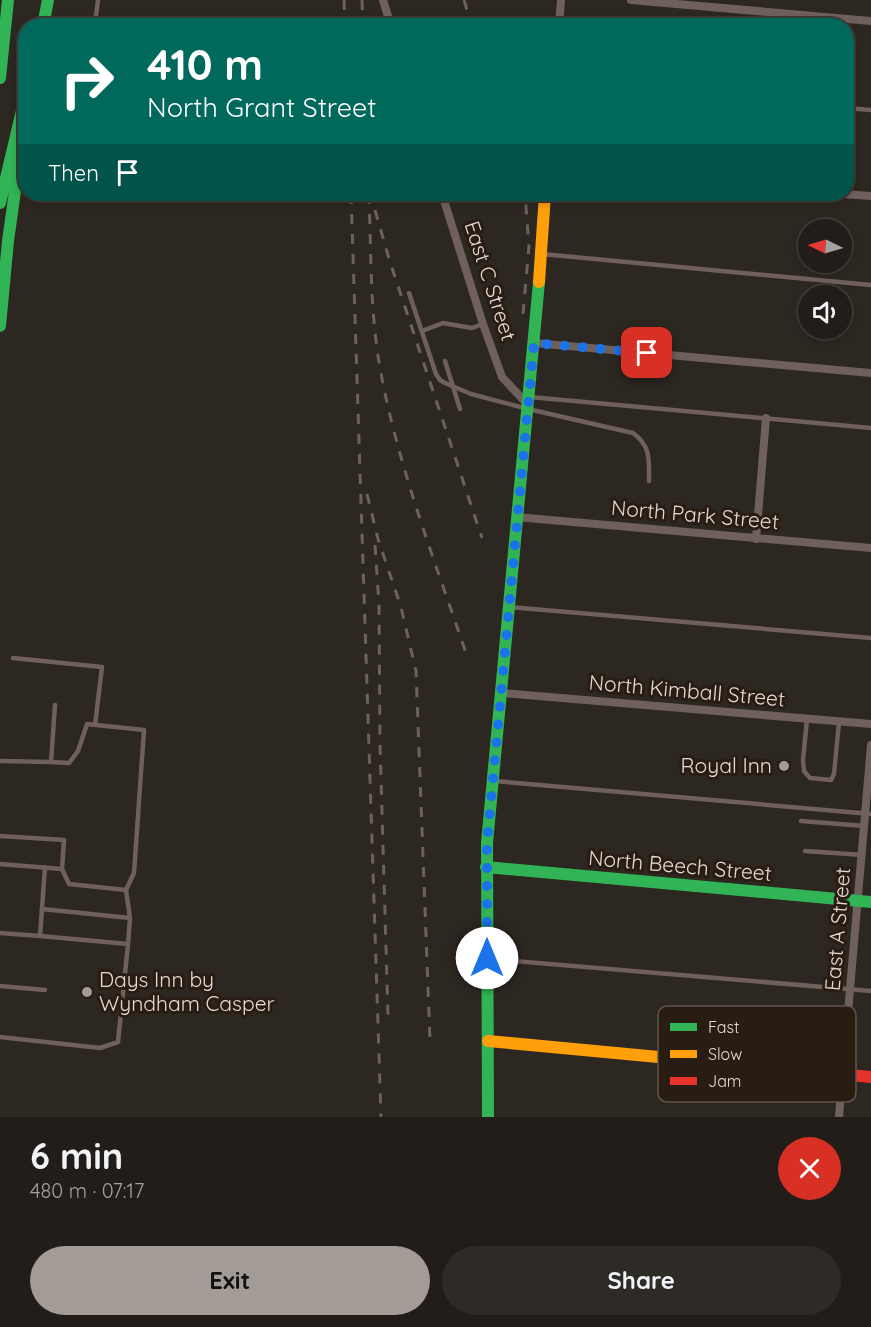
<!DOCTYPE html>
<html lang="en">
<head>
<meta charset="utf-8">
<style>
	:root { --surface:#221d19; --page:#2e2a26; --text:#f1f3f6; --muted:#a2a2a2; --line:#3f3b38; --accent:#a39b95 }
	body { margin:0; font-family:Quicksand,sans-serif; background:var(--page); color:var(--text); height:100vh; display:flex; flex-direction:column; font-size:22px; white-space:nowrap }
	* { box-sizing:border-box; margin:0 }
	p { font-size:20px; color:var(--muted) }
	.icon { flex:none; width:33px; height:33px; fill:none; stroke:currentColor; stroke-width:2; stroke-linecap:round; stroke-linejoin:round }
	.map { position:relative; height:1117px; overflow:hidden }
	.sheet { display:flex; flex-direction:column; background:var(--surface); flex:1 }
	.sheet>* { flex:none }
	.hud { position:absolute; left:18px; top:18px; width:836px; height:183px; border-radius:24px; box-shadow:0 3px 9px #0003,0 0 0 2px var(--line); background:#00695c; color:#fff; overflow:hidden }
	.needle { width:39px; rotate:275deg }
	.controls { position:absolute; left:798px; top:219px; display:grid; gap:12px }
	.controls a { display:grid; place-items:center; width:54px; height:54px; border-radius:50%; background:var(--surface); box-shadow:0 3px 9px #0003,0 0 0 2px var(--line); font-size:30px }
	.pin { position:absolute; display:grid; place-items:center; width:51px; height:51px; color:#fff; margin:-26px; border-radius:12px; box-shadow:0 3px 9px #0006 }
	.me { position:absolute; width:66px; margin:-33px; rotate:0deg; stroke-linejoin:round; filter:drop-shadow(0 0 4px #0008) }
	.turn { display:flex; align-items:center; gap:21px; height:126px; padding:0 30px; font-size:27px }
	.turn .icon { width:78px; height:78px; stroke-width:2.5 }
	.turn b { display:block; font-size:42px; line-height:51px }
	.then { display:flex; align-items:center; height:57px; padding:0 30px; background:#0003; gap:12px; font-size:22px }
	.round { display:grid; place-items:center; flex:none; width:63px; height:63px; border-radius:32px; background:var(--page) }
	.summary { display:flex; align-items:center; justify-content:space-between; height:102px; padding:0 30px }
	h1 { font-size:36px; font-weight:700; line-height:45px }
	.button { display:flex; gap:12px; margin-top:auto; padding:12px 30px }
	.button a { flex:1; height:69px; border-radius:36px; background:var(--accent); color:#111; font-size:24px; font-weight:700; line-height:69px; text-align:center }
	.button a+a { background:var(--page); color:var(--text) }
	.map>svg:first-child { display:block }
</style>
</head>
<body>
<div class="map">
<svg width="871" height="1117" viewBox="0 0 871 1117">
	<rect width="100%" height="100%" fill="#2d2721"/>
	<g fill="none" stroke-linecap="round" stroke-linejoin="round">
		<path stroke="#70605c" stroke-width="4.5" d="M90,26L96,16L98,0
			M846,108L871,110
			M542,254L871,285
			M409,293L436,374L440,380L445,383L471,394L528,409L633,433C651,446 649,460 649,481
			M422,331L443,323L472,328L483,324
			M445,361L460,409
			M530,397L871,428
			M509,607L871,638
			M13,658L102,667L95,725
			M807,719L803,760L804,771L810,778L831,780L834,774L839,722
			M0,761L51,762L55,705
			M51,762L69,763L78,751L87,724L144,730L134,873L126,890L69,884L62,869
			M495,781L871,814
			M801,821L865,826
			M0,836L64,840L62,869L0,864
			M805,851L863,855
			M126,890L130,918
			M0,933L40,936L45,867
			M40,936L128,944L130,918L42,909
			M489,959L871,991
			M0,986L45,990
			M0,1037L100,1048L118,1042L128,944"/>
		<path stroke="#70605c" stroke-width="8" d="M383,0L391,26
			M631,0L871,21
			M559,26L561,0
			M442,194L483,324L502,377L528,405
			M842,194L871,196
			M534,343L871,373
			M516,517L871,548
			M756,539L766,418
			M501,693L871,724
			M839,1117L871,745"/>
		<path stroke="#30b455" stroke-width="12" d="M43,26L48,0
			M0,78L8,0
			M0,203L26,94
			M0,326L8,241L24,127
			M486,867L871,902
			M488,1117L487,843L539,282"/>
		<path stroke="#ff9f0a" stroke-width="12" d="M539,282L545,194
			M488,1041L754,1066"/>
		<path stroke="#e5322d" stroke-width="12" d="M754,1066L871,1077"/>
		<path stroke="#6c615d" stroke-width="3" stroke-dasharray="10 10" stroke-linecap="butt" d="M344,0L345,26
			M362,0L363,26
			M464,0L472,26
			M351,194L381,1117
			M369,194C371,250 370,307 379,362C396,462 435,561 467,656
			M375,210L390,262L482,538
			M523,314L529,246L525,194
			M367,494L378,539L401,607L416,671L430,1041
			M375,545L379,604L380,744L388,1016"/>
	</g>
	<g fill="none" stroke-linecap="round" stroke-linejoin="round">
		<path stroke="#1a73e8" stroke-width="10" stroke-dasharray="0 18" d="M487,958V843L534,343L647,353"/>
	</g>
	<g fill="#a39b95" stroke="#291c12" stroke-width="2">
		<circle cx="784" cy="766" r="6"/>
		<circle cx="87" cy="992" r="6"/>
	</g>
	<g text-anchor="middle" stroke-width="6" stroke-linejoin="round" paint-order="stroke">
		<g font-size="21" fill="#e3dad3" stroke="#291c12">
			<text transform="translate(490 281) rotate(72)" y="7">East C Street</text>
			<text transform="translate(695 515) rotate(5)" y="7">North Park Street</text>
			<text transform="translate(687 691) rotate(5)" y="7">North Kimball Street</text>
			<text transform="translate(680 866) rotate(5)" y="7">North Beech Street</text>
			<text transform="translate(838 929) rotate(-85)" y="7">East A Street</text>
		</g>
		<g font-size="21" fill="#e3dad3" stroke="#291c12" text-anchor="end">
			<text x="772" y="773">Royal Inn</text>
			<text x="99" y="987" text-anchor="start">Days Inn by<tspan x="99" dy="24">Wyndham Casper</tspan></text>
		</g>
	</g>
	<rect x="658" y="1006" width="198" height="96" rx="9" fill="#291c12" stroke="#61554c" stroke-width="1.5"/>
	<rect x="670" y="1023" width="27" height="8" fill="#30b455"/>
	<rect x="670" y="1050" width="27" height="8" fill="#ff9f0a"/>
	<rect x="670" y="1077" width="27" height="8" fill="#e5322d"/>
	<g font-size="16" fill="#e3dad3">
		<text x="708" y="1033">Fast</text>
		<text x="708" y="1060">Slow</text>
		<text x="708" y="1087">Jam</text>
	</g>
</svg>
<div class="controls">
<a><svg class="needle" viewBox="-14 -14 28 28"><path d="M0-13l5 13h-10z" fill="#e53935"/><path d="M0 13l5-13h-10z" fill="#a2a2a2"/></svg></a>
<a><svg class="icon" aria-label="sound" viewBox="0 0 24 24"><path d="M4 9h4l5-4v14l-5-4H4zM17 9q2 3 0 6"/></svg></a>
</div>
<div class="pin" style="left:647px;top:353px;background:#d93025"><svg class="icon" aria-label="arrive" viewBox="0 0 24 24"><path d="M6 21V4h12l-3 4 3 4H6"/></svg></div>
<svg class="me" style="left:487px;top:958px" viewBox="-20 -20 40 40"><circle r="19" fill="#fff"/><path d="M0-13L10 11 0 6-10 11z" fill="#1a73e8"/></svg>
<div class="hud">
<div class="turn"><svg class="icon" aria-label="right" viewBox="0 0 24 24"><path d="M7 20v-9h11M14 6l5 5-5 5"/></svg><div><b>410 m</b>North Grant Street</div></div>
<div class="then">Then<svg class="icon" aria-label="arrive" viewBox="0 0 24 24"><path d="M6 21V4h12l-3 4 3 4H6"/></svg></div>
</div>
</div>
<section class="sheet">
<div class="summary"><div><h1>6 min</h1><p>480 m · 07:17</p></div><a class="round" style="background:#d93025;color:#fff"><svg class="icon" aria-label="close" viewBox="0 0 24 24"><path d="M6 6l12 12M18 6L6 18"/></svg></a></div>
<div class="button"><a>Exit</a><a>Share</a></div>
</section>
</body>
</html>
